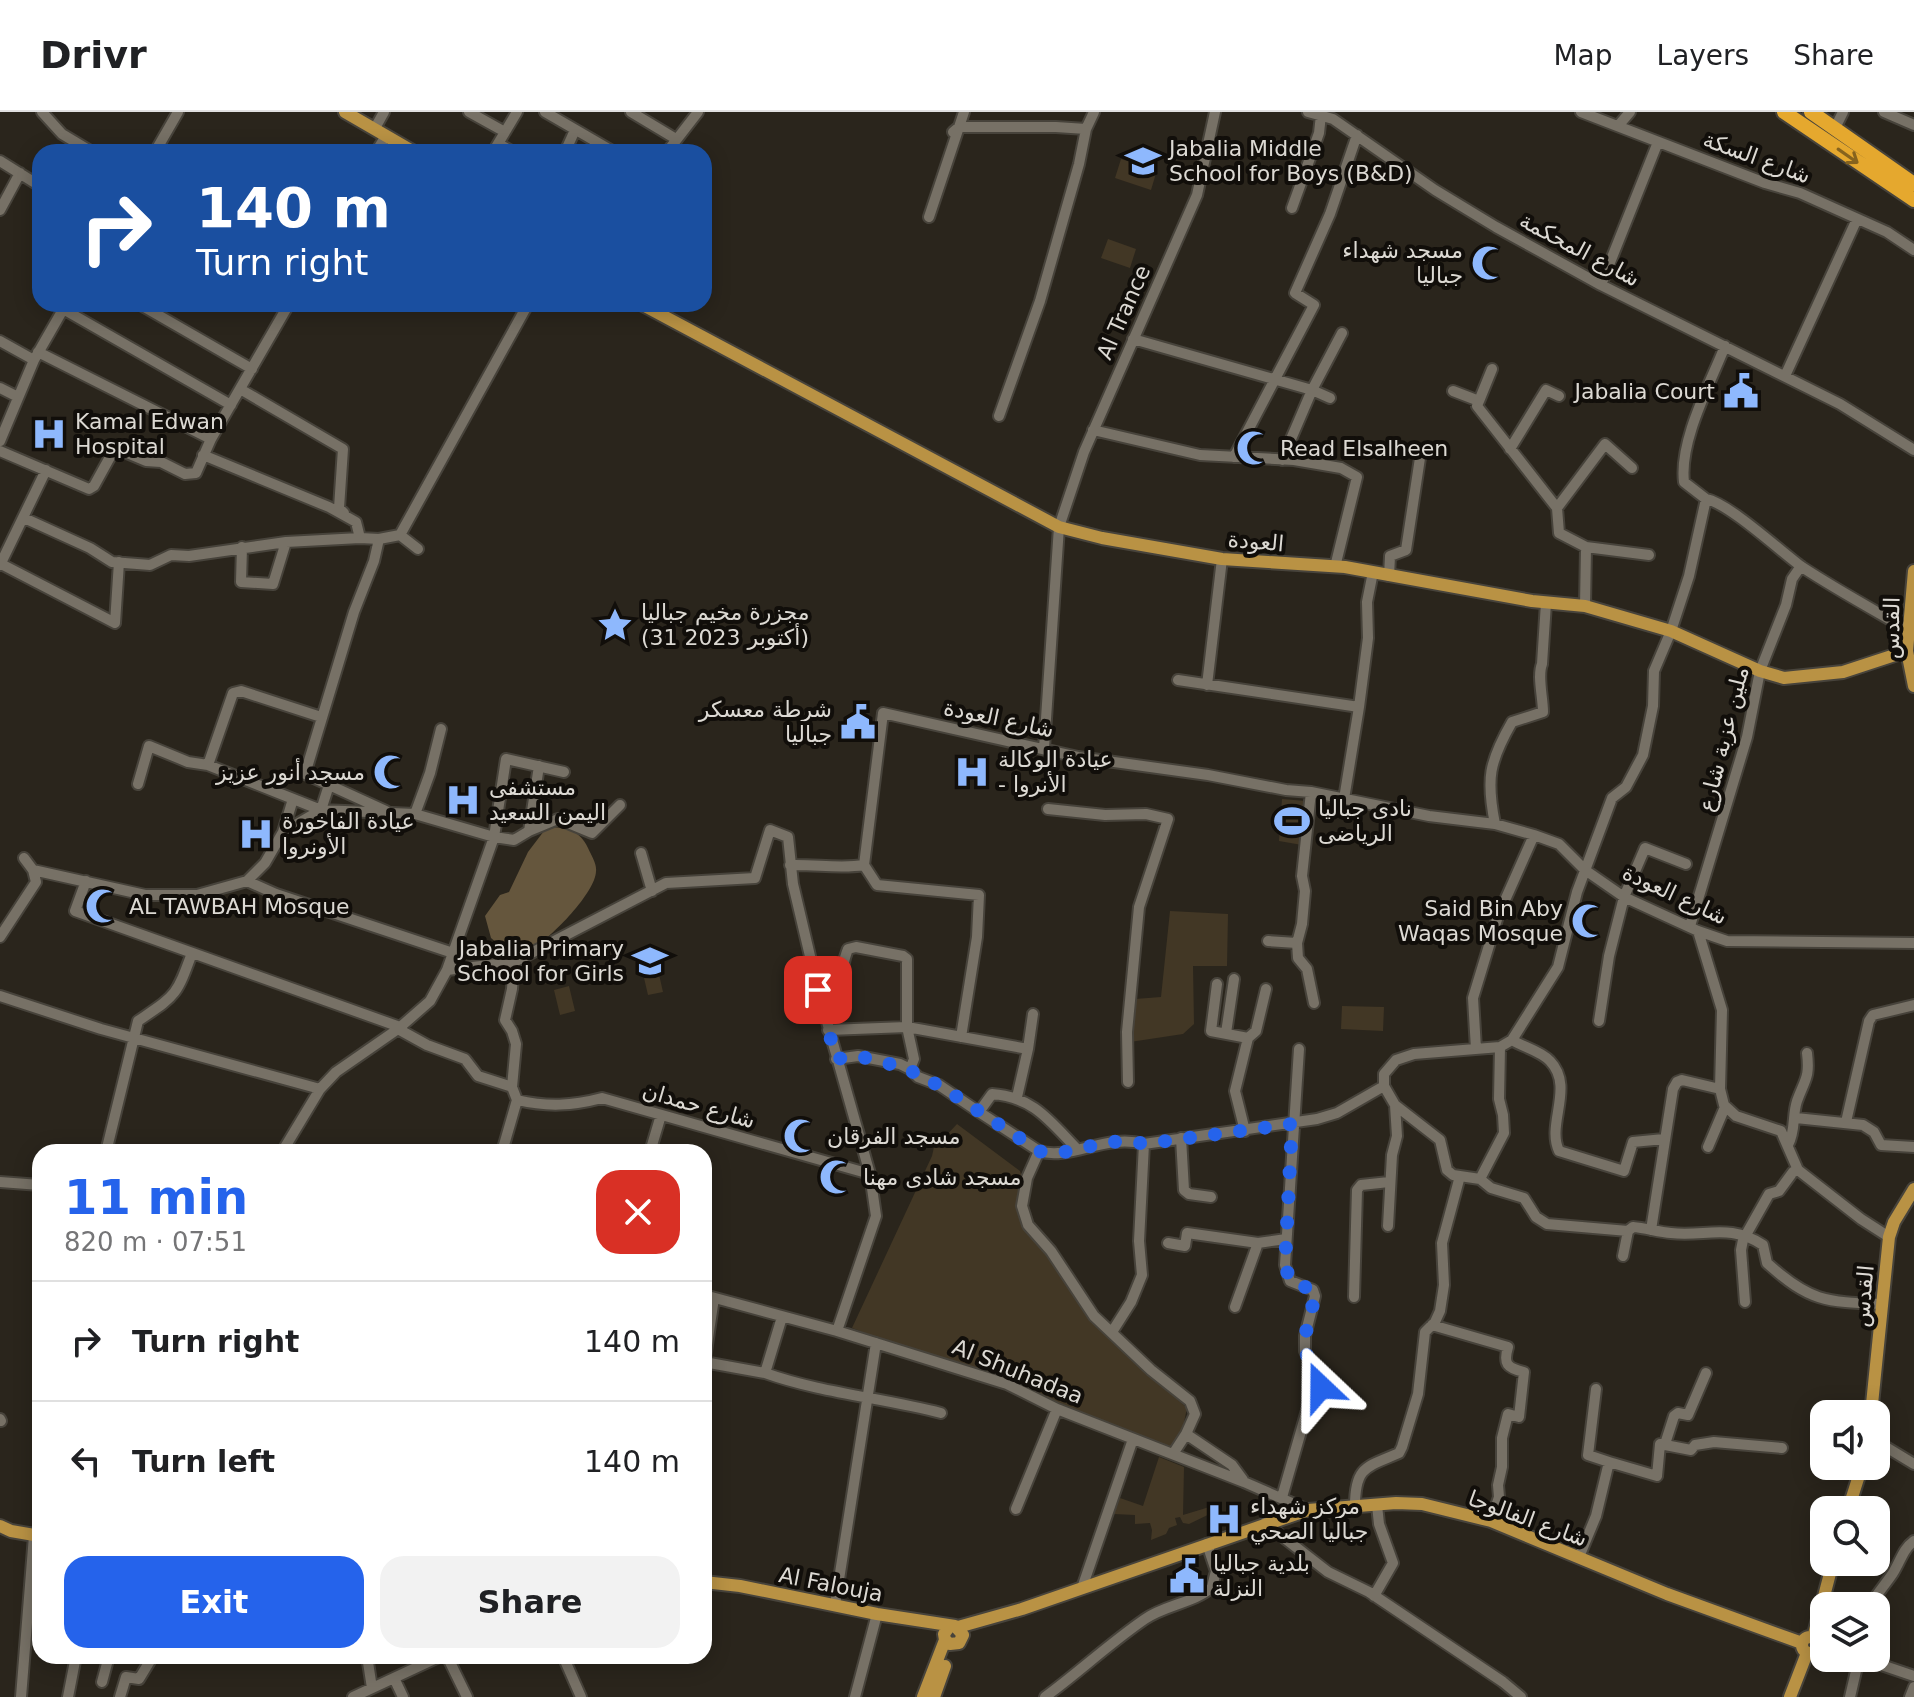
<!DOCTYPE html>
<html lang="en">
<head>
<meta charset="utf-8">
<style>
	:root { --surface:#fff; --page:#f2f2f2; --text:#202124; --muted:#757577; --line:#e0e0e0; --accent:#2563eb }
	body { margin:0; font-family:"DejaVu Sans",Vazirmatn,sans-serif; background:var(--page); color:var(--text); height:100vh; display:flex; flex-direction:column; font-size:30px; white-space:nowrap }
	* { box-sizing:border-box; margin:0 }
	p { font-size:26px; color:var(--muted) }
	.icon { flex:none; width:44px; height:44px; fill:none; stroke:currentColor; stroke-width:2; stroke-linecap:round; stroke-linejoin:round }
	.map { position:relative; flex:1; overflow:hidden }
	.drawer { position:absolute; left:32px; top:1032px; width:680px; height:520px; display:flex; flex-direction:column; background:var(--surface); border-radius:24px; box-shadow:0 4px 20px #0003 }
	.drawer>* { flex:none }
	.top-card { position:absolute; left:32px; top:32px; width:680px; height:168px; border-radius:24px; box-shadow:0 4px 20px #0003; background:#1a4fa0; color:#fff; overflow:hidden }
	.fabs { position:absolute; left:1810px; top:1288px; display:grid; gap:16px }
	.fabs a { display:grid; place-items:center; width:80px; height:80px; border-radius:16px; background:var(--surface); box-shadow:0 4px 20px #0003; font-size:40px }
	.pin { position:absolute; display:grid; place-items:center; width:68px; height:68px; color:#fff; margin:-34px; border-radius:16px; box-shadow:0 4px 12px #0006 }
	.me { position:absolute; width:88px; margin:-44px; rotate:337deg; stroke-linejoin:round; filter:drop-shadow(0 0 6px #0008) }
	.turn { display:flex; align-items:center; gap:28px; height:168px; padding:0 32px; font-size:36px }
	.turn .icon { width:104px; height:104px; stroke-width:2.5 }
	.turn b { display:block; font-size:56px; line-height:68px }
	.round { display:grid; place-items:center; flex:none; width:84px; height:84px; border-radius:24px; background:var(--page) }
	.summary { display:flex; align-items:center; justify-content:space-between; height:136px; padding:0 32px }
	h1 { font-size:48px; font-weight:700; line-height:60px; color:var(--accent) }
	.cta { display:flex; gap:16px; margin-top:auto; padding:16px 32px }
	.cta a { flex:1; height:92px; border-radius:24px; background:var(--accent); color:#fff; font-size:32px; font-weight:700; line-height:92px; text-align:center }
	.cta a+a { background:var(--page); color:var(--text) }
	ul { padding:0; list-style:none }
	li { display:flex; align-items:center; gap:24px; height:120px; padding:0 32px; border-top:2px solid var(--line) }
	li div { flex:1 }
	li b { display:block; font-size:30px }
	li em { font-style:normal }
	header { display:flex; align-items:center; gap:48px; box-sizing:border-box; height:112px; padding:0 40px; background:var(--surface); border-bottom:2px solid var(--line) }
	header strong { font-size:38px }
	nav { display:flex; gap:44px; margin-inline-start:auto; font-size:28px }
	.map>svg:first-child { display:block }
</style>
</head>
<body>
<header>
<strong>Drivr</strong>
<nav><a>Map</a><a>Layers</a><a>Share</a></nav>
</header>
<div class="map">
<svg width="1914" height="1585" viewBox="0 0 1914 1585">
	<rect width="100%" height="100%" fill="#2a251c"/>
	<path fill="#423725" d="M1121,47L1157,58L1151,78L1115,66Z
		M1108,127L1136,137L1130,156L1101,146Z
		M1282,687L1306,689L1302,733L1279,729Z
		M1170,799L1228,802L1227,854H1193L1194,912L1183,922L1130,930L1135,887L1161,885Z
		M656,849L663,880L648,883L641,853Z
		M569,874L575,899L560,903L554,878Z
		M1342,894L1384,895L1383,919L1341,917Z
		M957,1012L1020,1059L1024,1073L1019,1092L1088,1206L1187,1296L1182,1320L1173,1337L852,1216L932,1044L936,1026L943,1027Z
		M1159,1345L1184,1355L1183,1403L1216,1393L1218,1398L1189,1412L1183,1411L1180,1405L1175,1406L1177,1413L1169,1416L1166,1422L1151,1428L1152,1418L1150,1411L1135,1412V1403L1114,1402L1120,1386L1143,1394Z"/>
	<path fill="#65563d" d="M547,715C566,715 580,718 588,736C591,743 597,752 596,759C596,780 551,826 534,835C527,839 518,840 510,842L491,826L485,804L500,783L509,780L528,740Z"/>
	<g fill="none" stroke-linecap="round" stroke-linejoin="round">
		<g stroke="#47433b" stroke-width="14">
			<path id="minor" d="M42,0L62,22L92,40
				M469,0L505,20
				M545,0L614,40
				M631,0L676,27
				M1308,0L1333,7L1435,78L1496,115L1601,173L1840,292L1914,338
				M1581,0L1765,71L1800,81L1887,120L1914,138
				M1884,0L1914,13
				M1618,14L1630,0
				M375,16L384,0
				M1835,16L1843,0
				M953,20L959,15H1056L1086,17
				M499,32L513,40
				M155,40L178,0
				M376,40L386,24
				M493,40L517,0
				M565,40L575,18
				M667,40L698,0
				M0,49L40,74
				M1292,96L1319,21L1321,3
				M0,98L20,61
				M929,105L964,0
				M1601,173L1658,30
				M139,192L252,257
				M63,197L231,293
				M1133,227L1312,278L1330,286
				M0,229L34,248
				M38,240L211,327
				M1785,264L1857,107
				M0,276L18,285
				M240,277L343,337L339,396L344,401
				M1453,279L1479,289L1477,294L1557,396L1559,421L1586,435L1649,443
				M1479,289L1492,257
				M999,304L1040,189L1079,52L1086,17L1094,0
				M1093,318L1200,343L1294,348L1341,356L1357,365L1335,455
				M0,329L34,248L65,194
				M1510,337L1546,278L1559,284
				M0,339L89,377L94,374L115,336L146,349L161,350L185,362L196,361L211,327L289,192
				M203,343L329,395L356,410L360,426L379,427
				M1234,345L1314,193L1295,181L1330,102L1357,23
				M1282,348L1312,278L1342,221
				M1706,387L1684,370C1679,329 1710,272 1725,234
				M1557,396L1605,332L1632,356
				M24,406L90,436L112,450L150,453L171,443L189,444L286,430
				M400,423L418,437
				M242,435L241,470L273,472L286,430L360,426
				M1,452L115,511L119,450
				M0,453L46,358
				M1389,464L1390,444L1406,438L1420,346
				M1585,494L1586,435
				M1178,568L1359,595
				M1207,573L1222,447
				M321,605L241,579L233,581L208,653L321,698L329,673
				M1044,636L1059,415L1084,340L1197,83L1215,0
				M138,672L149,634L188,650L208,653
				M1311,680L1302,764L1305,779L1302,812L1297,831L1298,846L1307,857L1314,891
				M1344,687L1359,595L1368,526L1367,490L1373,460
				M1048,697L1105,703L1146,702L1168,707L1139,795L1127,920L1128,970
				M386,699L305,662L354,500L374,449L379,427L400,423L528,192
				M415,702L430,661L441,617
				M1495,712C1486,667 1489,650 1512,610L1543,600C1543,585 1537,564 1542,552L1546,491
				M529,719L539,654
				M283,720L293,687
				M641,741L652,779
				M790,753C815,752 840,757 864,753L883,601L1078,645L1208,663L1286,678L1311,680L1429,704L1495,712L1534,723L1559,732L1585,758L1624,785L1698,819L1727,829L1914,831
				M864,753L877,773L979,783L977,825L961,925
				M33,758L145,783H197L247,769L265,751L283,720L321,698L415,702L494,725L514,728L529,719L558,707L592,721L620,693
				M86,769L75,799L400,915
				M247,769L276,782L453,841
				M1690,814L1747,625L1760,559L1786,493L1792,467L1801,454
				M1698,819L1722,898L1720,977L1724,993L1736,1004L1781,1019L1798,1058L1861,1107L1889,1125
				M0,825L36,770L33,758L24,746
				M1268,829L1297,831
				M447,858L514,850L666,771L755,766L770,718L788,725L793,772L818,878L870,1062L876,1104L837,1219
				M1217,872L1211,919L1248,926
				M818,878C849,869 838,861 848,837L856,835L903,844L907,847V915L914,947L910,957
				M0,884L101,917L320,977
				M1599,909L1609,844L1624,785L1645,736L1686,752
				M398,917L427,933L465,947L478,964L512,975
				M828,918L907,915L1028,937L1017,985
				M1226,921L1234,867
				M1512,928C1523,935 1541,939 1550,949C1575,975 1546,1012 1559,1039L1624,1059L1633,1030L1664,1027
				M1028,937L1033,902
				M1476,937L1473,886L1498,804L1534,723
				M836,947L858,944L900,952L910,957L918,965L939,973L979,1000L992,982C1033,985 1049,1008 1076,1036
				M517,988C547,995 572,994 602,986L870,1062
				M979,1000L1039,1039
				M1796,1006L1863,1013L1874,1020L1881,1033L1914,1035
				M1846,1010L1869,909L1873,903L1914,893
				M1245,1019L1235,979L1248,926L1256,919L1266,877
				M1181,1026L1184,1078L1189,1082L1211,1085
				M1788,1033C1796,1018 1792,1004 1797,989C1805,967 1810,966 1807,941
				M1708,1035L1725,995
				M106,1040L138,909C176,883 176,885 192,841
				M282,1040L320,977L336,960L398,917L430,889L447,858L494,725L506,647L564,660
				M502,1040L517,988L512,975L516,932L512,919L505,908L512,877L514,850
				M650,1040L661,1003
				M1480,1067L1504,1021L1503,1003L1499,987L1500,935
				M0,1070L40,1073
				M1388,1114L1392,1043L1397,1024L1395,993
				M1651,1118L1673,977L1677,970L1682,968L1720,977
				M1628,1119L1547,1112L1536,1105L1524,1086L1491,1076L1480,1067L1453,1063L1447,1058L1440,1028L1395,993L1384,974V962L1396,948L1414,942L1500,935L1512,928L1558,855L1577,780L1612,686L1626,675L1643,643L1653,594L1654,559L1671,519L1689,464L1706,387C1730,392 1780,439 1802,455C1837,478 1874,498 1910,519
				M1168,1131L1185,1134L1187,1121L1258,1131
				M1623,1144L1628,1119L1633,1115C1646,1116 1658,1120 1671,1121C1705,1125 1730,1111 1763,1133L1767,1151C1810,1190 1826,1190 1883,1192
				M704,1183L837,1219L1007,1272L1057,1297L1244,1370L1308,1398
				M1354,1185L1357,1078L1361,1073L1389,1070
				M1745,1190L1741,1138L1743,1128L1769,1082L1779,1079L1793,1060L1798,1058
				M1235,1195L1258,1131L1286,1127
				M782,1205L765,1261C821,1281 883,1286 941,1301
				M1432,1213L1508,1235C1503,1252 1507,1256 1524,1260L1519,1305L1508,1302L1502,1326V1355L1498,1373L1499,1385L1491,1409
				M1112,1220L1131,1190L1142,1163L1139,1129L1144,1032
				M704,1250L765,1261
				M704,1253L714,1186
				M0,1307L1,1309
				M1186,1322L1232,1353L1243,1368
				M1876,1329L1914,1352
				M1665,1332L1674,1304L1678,1301L1688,1303L1706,1261
				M1173,1342L1186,1322L1195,1302L1190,1289L1151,1258L1094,1204L1051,1139L1028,1113L1022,1094L1027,1066L1039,1039C1070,1049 1106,1021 1144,1032L1317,1007L1337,1001L1384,974
				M1609,1350L1657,1364L1660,1332L1691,1338L1695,1333L1714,1330L1782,1336
				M1282,1385L1312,1281L1321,1275L1305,1239V1224L1315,1184L1313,1178L1290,1169L1285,1153L1299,937
				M1355,1394C1355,1354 1367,1355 1399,1341L1402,1335L1418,1282L1425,1220L1435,1210L1440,1199L1444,1173L1442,1131L1460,1064
				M1016,1397L1057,1297
				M1265,1411L1328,1460L1369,1480L1503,1570L1521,1585
				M1579,1445L1596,1404L1609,1350L1588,1343L1596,1277
				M1082,1476L1133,1327
				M1374,1484L1393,1451L1379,1412L1377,1393
				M835,1493L876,1231
				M1870,1494C1877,1481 1885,1473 1893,1461C1901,1448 1903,1437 1914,1429
				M1817,1536L1824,1537
				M367,1544L372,1576
				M447,1544L467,1585
				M563,1544L581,1585
				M1861,1546L1914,1564
				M394,1566L403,1585
				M102,1570L109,1544
				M21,1585L34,1424
				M68,1585L76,1544
				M120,1585L126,1565L139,1567L153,1544
				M353,1585L441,1544
				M855,1585L877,1502
				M1045,1585C1079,1560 1110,1531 1145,1507C1165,1493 1194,1491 1212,1475L1216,1459L1207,1432
				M1850,1585L1859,1546
				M1910,1585L1914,1575"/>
		</g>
		<g stroke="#47433b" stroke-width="16">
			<path id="major" d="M345,0L414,40
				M641,192L1059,415L1102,426L1222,447L1345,455L1532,489L1585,494L1671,519L1760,559L1784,566L1843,560L1907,539
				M1914,459L1907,539L1914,574
				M1871,1302L1889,1125L1894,1110L1914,1077
				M1848,1398L1862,1354
				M0,1414L11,1419L40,1424
				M704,1470L740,1474L877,1502L955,1514L963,1523L959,1531L950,1532L945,1528L944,1522L949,1515
				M958,1515L1022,1497L1308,1398L1396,1391L1422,1392L1491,1409L1667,1482L1802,1531
				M1802 1533a8 8 0 1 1 16 0a8 8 0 1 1-16 0Z
				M1813,1526L1833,1450
				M923,1585L945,1528
				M934,1585L945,1554
				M1790,1585L1807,1541"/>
		</g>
		<g stroke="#47433b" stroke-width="18">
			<path id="highway" d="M1784,0L1914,88
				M1811,0L1914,72"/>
		</g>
		<use href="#minor" stroke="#777166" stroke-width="10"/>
		<use href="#major" stroke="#b99244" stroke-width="12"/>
		<use href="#highway" stroke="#e5a82e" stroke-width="14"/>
	</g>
	<defs><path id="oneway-shaft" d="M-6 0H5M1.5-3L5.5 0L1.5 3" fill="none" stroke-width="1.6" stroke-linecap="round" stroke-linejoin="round" transform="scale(2)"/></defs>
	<use stroke="#86631e" href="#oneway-shaft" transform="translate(1848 44) rotate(35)"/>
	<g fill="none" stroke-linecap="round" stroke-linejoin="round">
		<path stroke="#2563eb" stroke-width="14" stroke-dasharray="0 25.2" d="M818,878L836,947L858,944L910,957L918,965L939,973L1039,1039C1069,1048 1105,1021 1144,1032L1292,1012L1285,1153L1290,1169L1313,1178L1315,1184L1305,1224V1239L1321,1275"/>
	</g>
	<defs>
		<g id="school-bare" transform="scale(2.76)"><path d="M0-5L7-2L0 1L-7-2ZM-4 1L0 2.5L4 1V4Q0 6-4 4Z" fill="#8eb8fd" stroke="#110e0a" stroke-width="2.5" paint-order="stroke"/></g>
		<g id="mosque-bare" transform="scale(2.76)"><path d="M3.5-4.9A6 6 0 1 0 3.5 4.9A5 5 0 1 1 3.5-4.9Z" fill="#8eb8fd" stroke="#110e0a" stroke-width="2.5" paint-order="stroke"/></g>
		<g id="civic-bare" transform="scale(2.76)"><path d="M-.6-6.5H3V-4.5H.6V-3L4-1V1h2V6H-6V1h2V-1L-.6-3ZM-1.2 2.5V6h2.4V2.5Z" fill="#8eb8fd" stroke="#110e0a" stroke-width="2.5" paint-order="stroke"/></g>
		<g id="hospital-bare" transform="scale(2.76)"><path d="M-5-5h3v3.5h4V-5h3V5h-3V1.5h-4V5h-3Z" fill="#8eb8fd" stroke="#110e0a" stroke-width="2.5" paint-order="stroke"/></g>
		<g id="sight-bare" transform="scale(2.76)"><path d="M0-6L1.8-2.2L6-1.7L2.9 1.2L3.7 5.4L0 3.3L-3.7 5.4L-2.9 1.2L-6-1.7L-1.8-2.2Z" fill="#8eb8fd" stroke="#110e0a" stroke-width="2.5" paint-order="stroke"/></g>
		<g id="stadium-bare" transform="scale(2.76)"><path d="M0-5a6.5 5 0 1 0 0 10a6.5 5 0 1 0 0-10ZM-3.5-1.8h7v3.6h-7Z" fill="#8eb8fd" stroke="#110e0a" stroke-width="2.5" paint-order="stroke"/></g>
	</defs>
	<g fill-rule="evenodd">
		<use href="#school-bare" x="1143" y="49"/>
		<use href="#mosque-bare" x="1489" y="151"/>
		<use href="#civic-bare" x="1741" y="279"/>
		<use href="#hospital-bare" x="49" y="322"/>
		<use href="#mosque-bare" x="1254" y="336"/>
		<use href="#sight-bare" x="615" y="513"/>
		<use href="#civic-bare" x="858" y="610"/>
		<use href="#mosque-bare" x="391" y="660"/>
		<use href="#hospital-bare" x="972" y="660"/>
		<use href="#hospital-bare" x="463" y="688"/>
		<use href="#stadium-bare" x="1292" y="709"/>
		<use href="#hospital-bare" x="256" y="722"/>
		<use href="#mosque-bare" x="103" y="794"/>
		<use href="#mosque-bare" x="1589" y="809"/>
		<use href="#school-bare" x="650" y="849"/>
		<use href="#mosque-bare" x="801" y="1024"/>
		<use href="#mosque-bare" x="837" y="1065"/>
		<use href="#hospital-bare" x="1224" y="1407"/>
		<use href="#civic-bare" x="1187" y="1464"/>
	</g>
	<g text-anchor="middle" stroke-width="8" stroke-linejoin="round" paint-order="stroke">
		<g font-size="22" fill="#dcd9d3" stroke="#110e0a" text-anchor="start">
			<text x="1169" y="44">Jabalia Middle<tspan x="1169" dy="25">School for Boys (B&amp;D)</tspan></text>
			<text x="1463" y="146" text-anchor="end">مسجد شهداء<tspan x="1463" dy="25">جباليا</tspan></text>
			<text x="1715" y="287" text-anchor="end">Jabalia Court</text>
			<text x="75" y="317">Kamal Edwan<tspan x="75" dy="25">Hospital</tspan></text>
			<text x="1280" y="344">Read Elsalheen</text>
			<text x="641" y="508">مجزرة مخيم جباليا<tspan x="641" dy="25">(31 أكتوبر 2023)</tspan></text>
			<text x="832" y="605" text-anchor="end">شرطة معسكر<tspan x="832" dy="25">جباليا</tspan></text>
			<text x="998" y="655">عيادة الوكالة<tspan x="998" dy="25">- الأنروا</tspan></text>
			<text x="365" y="668" text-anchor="end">مسجد أنور عزيز</text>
			<text x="489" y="683">مستشفى<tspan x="489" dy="25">اليمن السعيد</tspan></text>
			<text x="1318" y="704">نادى جباليا<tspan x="1318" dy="25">الرياضى</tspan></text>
			<text x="282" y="717">عيادة الفاخورة<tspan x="282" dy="25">الأونروا</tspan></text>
			<text x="129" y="802">AL TAWBAH Mosque</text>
			<text x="1563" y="804" text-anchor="end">Said Bin Aby<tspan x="1563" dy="25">Waqas Mosque</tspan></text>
			<text x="624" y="844" text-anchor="end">Jabalia Primary<tspan x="624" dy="25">School for Girls</tspan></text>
			<text x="827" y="1032">مسجد الفرقان</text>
			<text x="863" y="1073">مسجد شادى مهنا</text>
			<text x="1250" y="1402">مركز شهداء<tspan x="1250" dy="25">جباليا الصحي</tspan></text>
			<text x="1213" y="1459">بلدية جباليا<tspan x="1213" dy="25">النزلة</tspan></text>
		</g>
		<g font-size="22" fill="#dcd9d3" stroke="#110e0a">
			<text transform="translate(1757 45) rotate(20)" y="8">شارع السكة</text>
			<text transform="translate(1580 137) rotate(28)" y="8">شارع المحكمة</text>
			<text transform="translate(1123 200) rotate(-66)" y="8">Al Trance</text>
			<text transform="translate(1256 429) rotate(5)" y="8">العودة</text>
			<text transform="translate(1891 516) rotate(-89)" y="8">القدس</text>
			<text transform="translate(999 606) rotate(12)" y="8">شارع العودة</text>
			<text transform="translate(1723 627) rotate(-76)" y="8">ملين عزبة شارع</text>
			<text transform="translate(1675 782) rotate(25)" y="8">شارع العودة</text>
			<text transform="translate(699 993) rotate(16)" y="8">شارع حمدان</text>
			<text transform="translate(1863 1184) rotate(-85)" y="8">القدس</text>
			<text transform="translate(1018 1259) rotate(22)" y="8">Al Shuhadaa</text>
			<text transform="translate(1528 1406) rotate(20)" y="8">شارع الفالوجا</text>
			<text transform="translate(831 1472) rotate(11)" y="8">Al Falouja</text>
		</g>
	</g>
</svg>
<div class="fabs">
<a><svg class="icon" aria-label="sound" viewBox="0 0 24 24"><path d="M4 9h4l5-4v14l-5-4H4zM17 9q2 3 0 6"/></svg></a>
<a><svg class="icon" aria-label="search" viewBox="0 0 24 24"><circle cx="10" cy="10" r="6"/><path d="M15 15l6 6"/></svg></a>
<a><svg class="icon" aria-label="layers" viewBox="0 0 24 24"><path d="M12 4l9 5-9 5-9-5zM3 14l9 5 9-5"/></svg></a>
</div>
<div class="pin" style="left:818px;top:878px;background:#d93025"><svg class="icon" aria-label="arrive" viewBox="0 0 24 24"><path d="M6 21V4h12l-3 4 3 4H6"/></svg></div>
<svg class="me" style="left:1321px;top:1275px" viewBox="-20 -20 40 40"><path d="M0-17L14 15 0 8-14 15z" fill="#2563eb" stroke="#fff" stroke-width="4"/></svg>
<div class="top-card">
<div class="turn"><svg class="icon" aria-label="right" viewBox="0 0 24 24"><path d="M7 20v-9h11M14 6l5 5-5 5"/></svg><div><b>140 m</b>Turn right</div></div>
</div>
<section class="drawer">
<div class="summary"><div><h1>11 min</h1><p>820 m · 07:51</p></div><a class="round" style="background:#d93025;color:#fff"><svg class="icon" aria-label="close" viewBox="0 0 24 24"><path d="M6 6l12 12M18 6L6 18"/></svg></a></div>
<ul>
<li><svg class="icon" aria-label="right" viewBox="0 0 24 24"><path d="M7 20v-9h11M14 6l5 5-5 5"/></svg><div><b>Turn right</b></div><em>140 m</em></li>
<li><svg class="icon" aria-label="left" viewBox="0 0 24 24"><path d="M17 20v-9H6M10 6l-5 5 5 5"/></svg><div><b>Turn left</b></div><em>140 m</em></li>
</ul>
<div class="cta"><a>Exit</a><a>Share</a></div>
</section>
</div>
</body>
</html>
